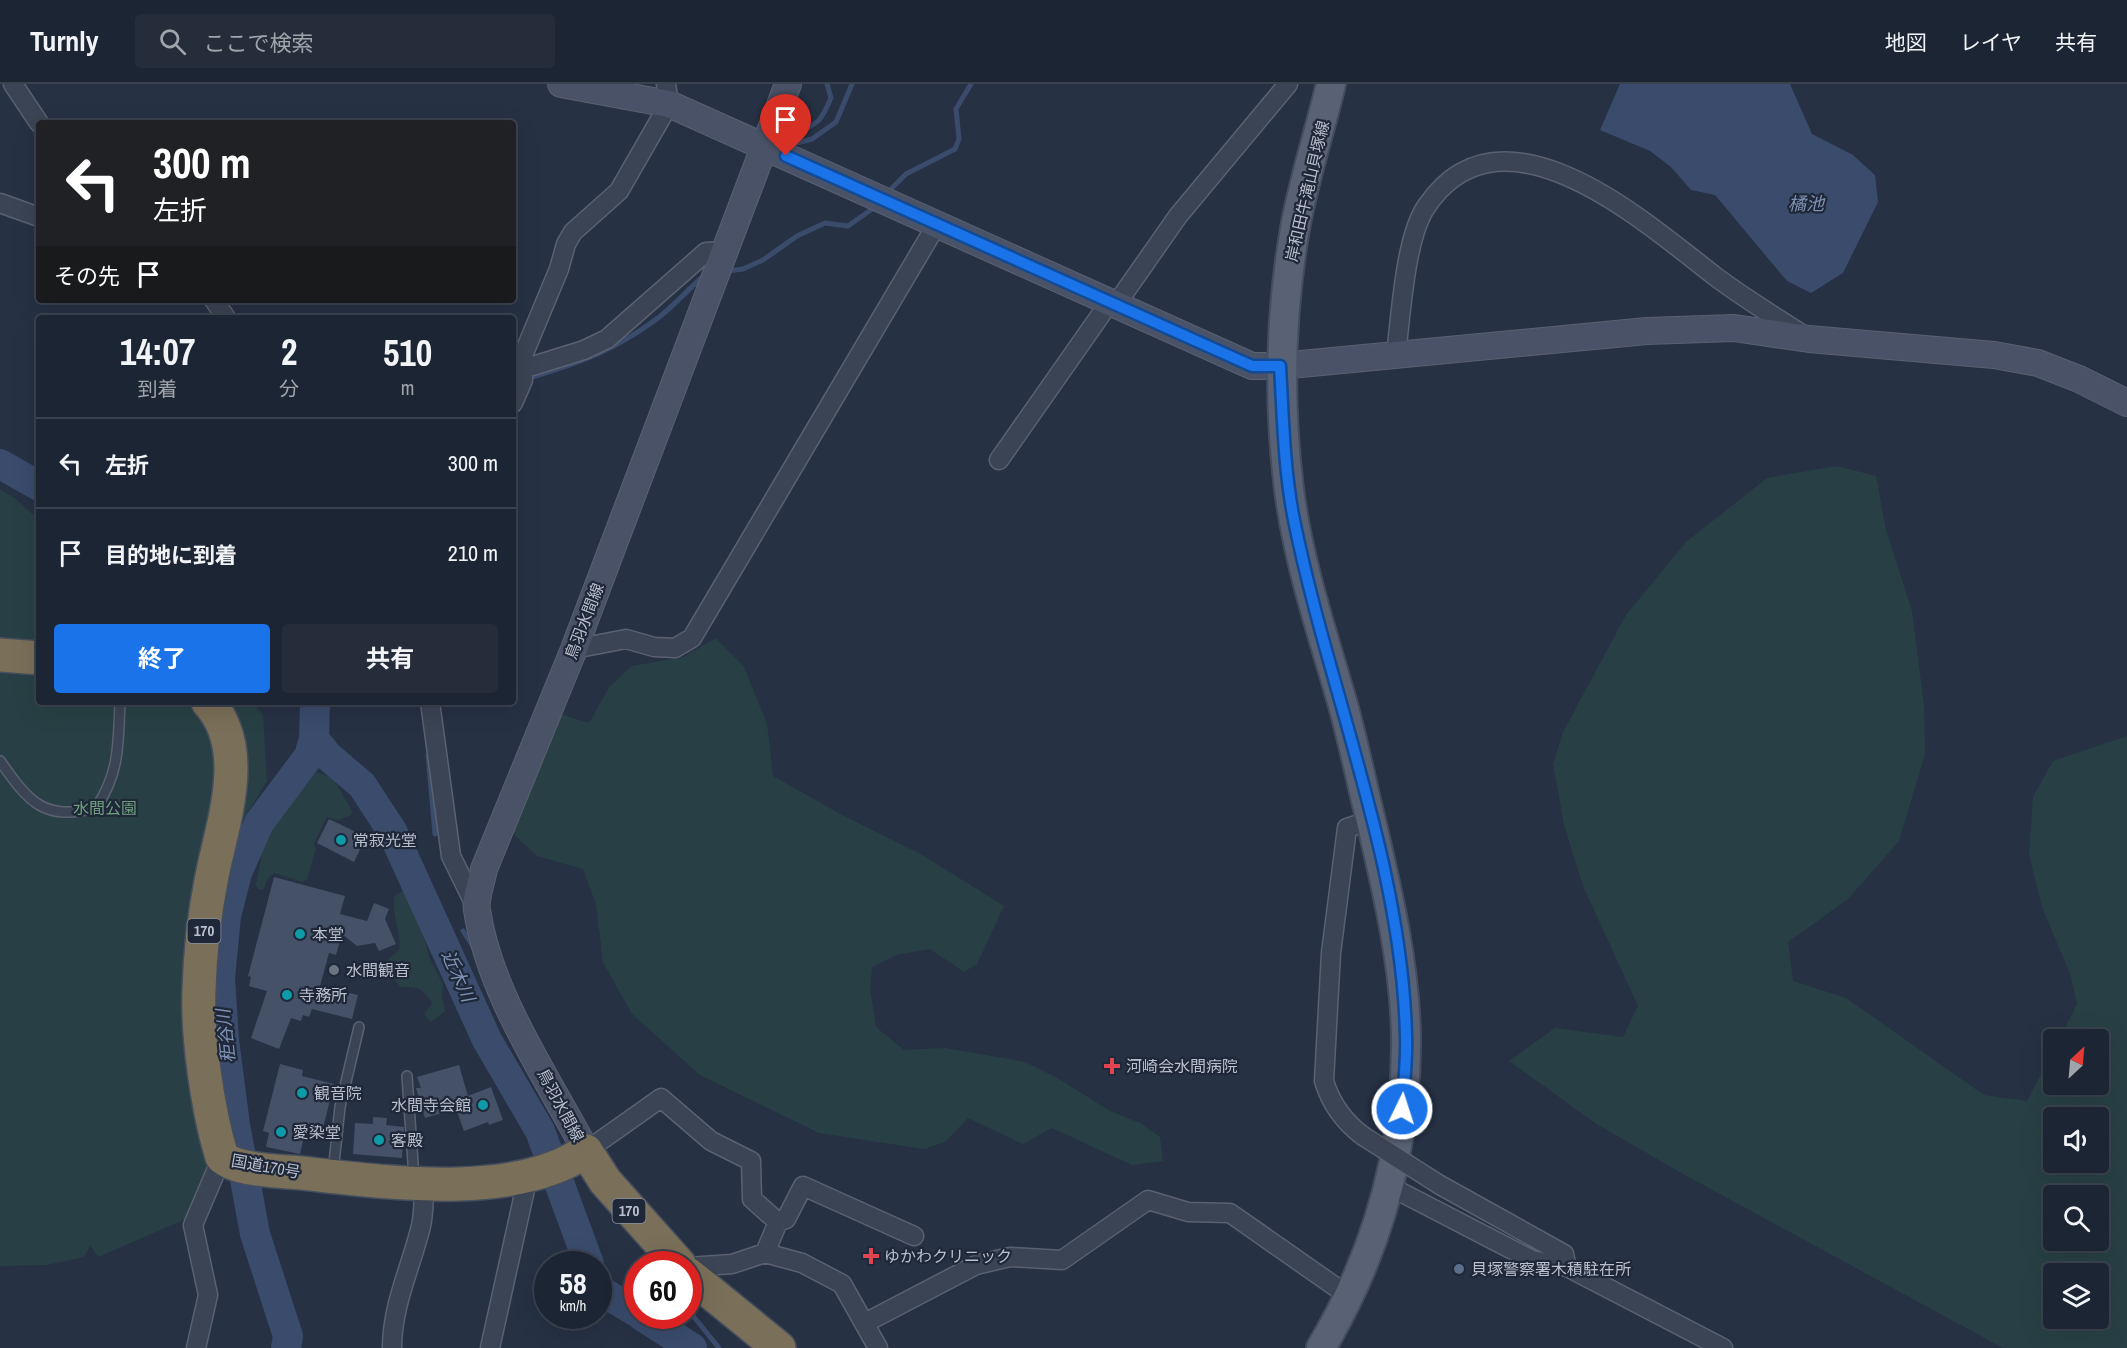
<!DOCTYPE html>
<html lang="ja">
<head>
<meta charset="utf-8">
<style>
	:root { --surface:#1c2533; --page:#252d3b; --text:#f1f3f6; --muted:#a0a5ac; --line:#3a424e; --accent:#1a73e8 }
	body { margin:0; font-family:"Archivo Narrow","Noto Sans JP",sans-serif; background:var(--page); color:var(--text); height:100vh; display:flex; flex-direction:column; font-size:22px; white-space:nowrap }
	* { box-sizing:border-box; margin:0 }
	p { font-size:20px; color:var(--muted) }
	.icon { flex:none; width:33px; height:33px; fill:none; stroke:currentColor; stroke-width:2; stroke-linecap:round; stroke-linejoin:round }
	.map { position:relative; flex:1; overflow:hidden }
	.drawer { position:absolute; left:36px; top:231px; width:480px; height:390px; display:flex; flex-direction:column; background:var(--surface); border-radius:6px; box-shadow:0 6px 24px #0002,0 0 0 2px var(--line) }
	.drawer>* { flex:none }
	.top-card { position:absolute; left:36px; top:36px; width:480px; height:183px; border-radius:6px; box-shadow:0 6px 24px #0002,0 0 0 2px var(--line); background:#202124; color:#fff; overflow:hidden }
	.needle { width:39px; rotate:26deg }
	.fabs { position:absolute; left:2043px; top:945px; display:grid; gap:12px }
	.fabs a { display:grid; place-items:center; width:66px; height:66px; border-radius:6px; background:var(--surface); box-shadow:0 6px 24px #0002,0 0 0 2px var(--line); font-size:30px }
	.speed { position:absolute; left:534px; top:1167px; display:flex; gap:12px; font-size:30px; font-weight:700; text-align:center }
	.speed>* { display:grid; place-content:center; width:78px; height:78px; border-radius:50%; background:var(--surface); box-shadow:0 6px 24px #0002,0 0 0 2px var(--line); line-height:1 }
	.speed small { font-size:15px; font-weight:400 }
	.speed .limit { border:9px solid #d22; background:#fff; color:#111 }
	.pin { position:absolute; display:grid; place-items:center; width:51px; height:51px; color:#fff; margin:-62px -26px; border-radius:50% 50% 50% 0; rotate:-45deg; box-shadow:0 0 6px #0007 }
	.pin .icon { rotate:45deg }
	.me { position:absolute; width:66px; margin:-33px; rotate:4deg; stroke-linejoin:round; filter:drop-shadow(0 0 4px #0008) }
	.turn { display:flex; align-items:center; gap:21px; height:126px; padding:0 18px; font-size:27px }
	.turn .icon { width:78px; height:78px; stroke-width:2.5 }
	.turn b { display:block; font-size:42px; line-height:51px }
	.then { display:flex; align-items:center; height:57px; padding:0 18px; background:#0003; gap:12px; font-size:22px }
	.eta { display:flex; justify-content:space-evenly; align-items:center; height:102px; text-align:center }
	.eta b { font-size:36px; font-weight:700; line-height:42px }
	.action { display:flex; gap:12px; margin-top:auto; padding:12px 18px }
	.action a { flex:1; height:69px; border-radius:6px; background:var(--accent); color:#fff; font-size:24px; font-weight:700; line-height:69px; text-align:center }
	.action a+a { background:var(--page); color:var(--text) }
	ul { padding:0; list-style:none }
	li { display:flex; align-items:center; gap:18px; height:90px; padding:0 18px; border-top:2px solid var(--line) }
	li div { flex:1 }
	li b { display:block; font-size:22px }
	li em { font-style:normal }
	header { display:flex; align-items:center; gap:36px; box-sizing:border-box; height:84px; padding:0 30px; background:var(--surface); border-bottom:2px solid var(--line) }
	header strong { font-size:28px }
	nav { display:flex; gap:33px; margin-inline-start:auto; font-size:21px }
	.search { width:420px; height:54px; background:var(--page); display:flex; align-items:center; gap:15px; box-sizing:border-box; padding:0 21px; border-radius:6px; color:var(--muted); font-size:22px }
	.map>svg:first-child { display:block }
</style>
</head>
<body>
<header>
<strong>Turnly</strong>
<div class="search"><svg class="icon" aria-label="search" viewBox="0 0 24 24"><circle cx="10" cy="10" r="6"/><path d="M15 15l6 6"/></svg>ここで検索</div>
<nav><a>地図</a><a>レイヤ</a><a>共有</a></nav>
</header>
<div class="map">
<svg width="2127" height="1264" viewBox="0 0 2127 1264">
	<rect width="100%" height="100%" fill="#263144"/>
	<path fill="#284045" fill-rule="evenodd" d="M1837,382L1876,392L1886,446L1912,527L1924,621L1925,670L1899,757L1848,815L1788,858L1793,897L1846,914L1984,1011L2027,1017L2053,966L2054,1000H2098V956L2059,955L2077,920L2070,890L2042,823L2029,770L2033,713L2053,677L2127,652V1264H2003L1685,1091L1595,1039L1509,977L1555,944L1623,953L1638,922L1583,802L1564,741L1553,680L1563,648L1626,531L1686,458L1767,394ZM2054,1034H2098V1078H2054ZM2054,1112H2098V1156H2054ZM2054,1190H2098V1234H2054Z
		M0,405L17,416L39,436V618H253L263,631L267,697L232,755L214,882L213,1082L188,1134L98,1173L90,1161L84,1173L47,1181L0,1182Z
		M716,554L744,583L767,640L773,692L844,732L919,769L1004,822L977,880L964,888L930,865L896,871L872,883L870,904L876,943L904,966L945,964L1025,978L1059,995L1110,1027L1140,1039L1160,1053L1163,1077L1132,1081L1052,1044L1023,1060L968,1034L945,1058L924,1065L819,1049L700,991L632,930L603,878L596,820L583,785L537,772L508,745L557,629L589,639L610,602L632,582L683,573Z
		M317,688L333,694L352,727L351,731L338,736L327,733L314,759L316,765L307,795L302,798L275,789L269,793L263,806L258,805L256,801L266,745L271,737Z
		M403,807L413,817L430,875L443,900L442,913L445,927L431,938L424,930L432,919C422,903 417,903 400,903L384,879L399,866C402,847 390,829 395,811Z"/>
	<path fill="#3a4b6c" d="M1620,0H1790L1812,50L1853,71L1875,91L1878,118L1843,189L1811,209L1787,197L1715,111L1691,106L1671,83L1650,67L1600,46Z"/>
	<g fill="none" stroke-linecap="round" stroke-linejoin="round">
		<path stroke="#3a4b6c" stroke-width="5" d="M784,62C796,45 806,48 819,36C824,30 828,21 831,14L827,0
			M785,62L812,55L836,38L852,0
			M888,108L906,90L955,65L959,55L956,25L971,0
			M727,187L743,185L763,176L797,152L825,139L848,142L875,123
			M532,293C582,278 615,266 658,234C675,221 689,204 706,190
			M428,671L435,750
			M463,847L474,864
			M688,1218L694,1233L719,1264"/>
		<path stroke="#3a4b6c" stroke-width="30" d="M0,380L39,402
			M314,655L329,673L362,701L392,747L487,956L540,1047L589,1180
			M598,1205L638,1229
			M642,1232L692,1264
			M286,1264L288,1252L255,1150L235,1041L224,956L220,894L226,832L237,789L259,739L309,672L314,655L315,618"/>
	</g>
	<path fill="#455167" d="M329,735L366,753L354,778L317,759Z
		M274,793L345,812L340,830L367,837L374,819L389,825L385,835L396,860L379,867L375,859L357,862L342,850L336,871L329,869L320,902L358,911L352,935L312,925L309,933L303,931L301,937L291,934L279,965L251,954L267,907L249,902L251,893L248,892Z
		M280,980L303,986L302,992L334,1000L323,1044L307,1040L300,1070L266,1063L269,1049L263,1047Z
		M459,981L468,1012L491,1003L503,1036L489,1041L488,1038L464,1047L456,1025L425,1034L416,1004H421L417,993Z
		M373,1033L387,1034L386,1041L404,1043L402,1074L353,1070L355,1039L373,1040Z"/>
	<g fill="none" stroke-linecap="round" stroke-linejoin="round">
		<g stroke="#5a6171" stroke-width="12">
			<path id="lane" d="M0,677C29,718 43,737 96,724C120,688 118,660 120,618
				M407,992L414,1094
				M333,1088L340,1023L359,943"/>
		</g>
		<g stroke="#5a6171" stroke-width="21">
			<path id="street" d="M13,0L39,39
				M0,119L39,133
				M214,216L226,234
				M1115,222L1178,132L1288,0
				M1396,270C1401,231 1405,154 1426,123C1502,9 1646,139 1716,193C1744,214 1774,232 1803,251
				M523,285L584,266L607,255L706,168L726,167
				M513,319L523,296L524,269L559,185L566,160L573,148L619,107L669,20L666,0
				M999,376L1109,219
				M574,565L626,555L654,563L675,564L692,554L937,140
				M430,618L451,772L476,823
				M1363,1052C1343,1037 1331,1020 1324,997L1331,869L1347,744L1371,736
				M586,1067L661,1014L711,1057L751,1077L752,1115L778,1138L765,1169
				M1440,1101L1564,1170L1567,1183
				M1389,1102L1532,1176L1567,1183L1723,1264
				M778,1138L786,1135L803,1102L914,1152
				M688,1183L732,1180L765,1169L802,1179L842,1200L878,1264
				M865,1239L976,1181L1010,1173L1062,1176L1148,1116L1188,1128L1230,1129L1350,1213
				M196,1264L208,1211L193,1141L222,1073
				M392,1264C392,1221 411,1183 421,1142C424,1128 424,1113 424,1100
				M490,1264L528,1092"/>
		</g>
		<g stroke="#5a6171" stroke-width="28">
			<path id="secondary" d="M561,0L669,20L1252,282H1280L1647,247L1734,244L1809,255L1994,271L2038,279L2079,295L2127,319
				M586,1067C547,993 489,909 477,826C475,814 482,797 484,785L574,565L788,0"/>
		</g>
		<g stroke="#454c5d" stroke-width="32">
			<path id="primary" d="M1321,1264C1378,1168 1407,1065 1406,953C1405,882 1388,810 1372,741C1362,701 1354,661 1343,621C1323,551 1298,478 1289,405C1278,316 1280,228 1296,139C1305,92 1320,46 1331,0"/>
		</g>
		<g stroke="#454e5e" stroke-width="36">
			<path id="highway" d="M0,571L39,574
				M208,618C252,666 221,742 211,797C204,833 200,870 199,906C197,953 208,1028 222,1073C238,1087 280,1087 301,1089C384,1098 514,1117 586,1067L605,1097L679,1180
				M688,1190L779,1264"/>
		</g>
		<use href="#lane" stroke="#3b4454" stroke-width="9"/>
		<use href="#street" stroke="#3b4454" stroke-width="18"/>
		<use href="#secondary" stroke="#495267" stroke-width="26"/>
		<use href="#primary" stroke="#596274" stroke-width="28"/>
		<use href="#highway" stroke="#7a6f58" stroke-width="33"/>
		<g stroke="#5a6171" stroke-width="21" stroke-linecap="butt">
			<path id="street-bridge" d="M1363,1052L1440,1101"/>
		</g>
		<use href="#street-bridge" stroke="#3b4454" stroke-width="18"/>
	</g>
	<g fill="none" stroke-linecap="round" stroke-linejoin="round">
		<g stroke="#114b97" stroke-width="15">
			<path id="route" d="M786,72L1252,282H1280C1283,333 1284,386 1294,436C1328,605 1402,778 1406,952C1407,976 1404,1001 1402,1025"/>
		</g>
		<use href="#route" stroke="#1a73e8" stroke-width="10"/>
	</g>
	<g fill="#0f9aa8" stroke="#1f2839" stroke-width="2">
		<circle cx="341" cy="756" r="6"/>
		<circle cx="300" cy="850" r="6"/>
		<circle cx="287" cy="911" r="6"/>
		<circle cx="302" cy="1009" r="6"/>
		<circle cx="483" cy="1021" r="6"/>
		<circle cx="281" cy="1048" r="6"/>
		<circle cx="379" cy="1056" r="6"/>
	</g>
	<circle fill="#6b7280" stroke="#1f2839" stroke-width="2" cx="334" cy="886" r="6"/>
	<g fill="#e0444e" stroke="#1f2839" stroke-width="2">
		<path d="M1109 973h6v6h6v6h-6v6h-6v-6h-6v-6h6z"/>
		<path d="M868 1163h6v6h6v6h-6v6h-6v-6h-6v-6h6z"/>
	</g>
	<circle fill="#5c6f8a" stroke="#1f2839" stroke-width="2" cx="1459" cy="1185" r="6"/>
	<g text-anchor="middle" stroke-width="4.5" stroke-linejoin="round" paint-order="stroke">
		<g fill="#1f2839" stroke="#8b92a1" stroke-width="1.5">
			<rect x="187.5" y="835" width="33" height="24" rx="4.5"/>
			<rect x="612.5" y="1115" width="33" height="24" rx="4.5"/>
		</g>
		<g font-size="15" font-weight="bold" fill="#b9bfcd">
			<text x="204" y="852">170</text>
			<text x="629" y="1132">170</text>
		</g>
		<g font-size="16" fill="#b9bfcd" stroke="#1f2839">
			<text transform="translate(1307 107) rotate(-77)" y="6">岸和田牛滝山貝塚線</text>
			<text transform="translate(584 537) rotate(-69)" y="6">鳥羽水間線</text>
			<text transform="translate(561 1021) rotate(62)" y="6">鳥羽水間線</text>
			<text transform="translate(266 1082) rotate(10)" y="6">国道170号</text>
		</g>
		<g font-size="16" fill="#6f9f7d" stroke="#1f2839">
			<text x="105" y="730">水間公園</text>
		</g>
		<g font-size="16" fill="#b9bfcd" stroke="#1f2839" text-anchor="start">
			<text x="353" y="762">常寂光堂</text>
			<text x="312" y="856">本堂</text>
			<text x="346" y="892">水間観音</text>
			<text x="299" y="917">寺務所</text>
			<text x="1126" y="988">河崎会水間病院</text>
			<text x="314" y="1015">観音院</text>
			<text x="471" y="1027" text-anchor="end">水間寺会館</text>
			<text x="293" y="1054">愛染堂</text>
			<text x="391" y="1062">客殿</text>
			<text x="884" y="1178">ゆかわクリニック</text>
			<text x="1471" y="1191">貝塚警察署木積駐在所</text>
		</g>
		<g font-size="18" font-style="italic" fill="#7f92b5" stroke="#1f2839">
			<text x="1806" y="126">橘池</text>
			<text transform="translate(458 892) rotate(66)" y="6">近木川</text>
			<text transform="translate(226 952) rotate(-96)" y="6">秬谷川</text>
		</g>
	</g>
</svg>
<div class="fabs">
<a><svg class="needle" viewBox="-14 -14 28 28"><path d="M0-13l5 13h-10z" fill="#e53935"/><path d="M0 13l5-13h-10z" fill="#a0a5ac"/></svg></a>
<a><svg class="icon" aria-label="sound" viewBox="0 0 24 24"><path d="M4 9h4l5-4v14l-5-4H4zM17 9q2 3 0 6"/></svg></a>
<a><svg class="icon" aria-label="search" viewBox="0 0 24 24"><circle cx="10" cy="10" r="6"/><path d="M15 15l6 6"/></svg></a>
<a><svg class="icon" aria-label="layers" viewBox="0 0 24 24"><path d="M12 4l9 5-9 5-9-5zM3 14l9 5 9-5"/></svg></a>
</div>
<div class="speed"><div>58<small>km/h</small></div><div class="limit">60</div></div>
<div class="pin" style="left:786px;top:72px;background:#d93025"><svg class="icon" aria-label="arrive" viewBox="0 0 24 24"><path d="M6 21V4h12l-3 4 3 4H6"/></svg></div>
<svg class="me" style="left:1402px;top:1025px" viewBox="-20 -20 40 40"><circle r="17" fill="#1a73e8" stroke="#fff" stroke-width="3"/><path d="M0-11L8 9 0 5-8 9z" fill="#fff"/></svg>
<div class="top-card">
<div class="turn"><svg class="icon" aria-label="left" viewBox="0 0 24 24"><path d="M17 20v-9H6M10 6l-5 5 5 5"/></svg><div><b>300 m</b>左折</div></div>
<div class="then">その先<svg class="icon" aria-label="arrive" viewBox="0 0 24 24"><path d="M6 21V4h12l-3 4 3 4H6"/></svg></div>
</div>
<section class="drawer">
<div class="eta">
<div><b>14:07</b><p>到着</p></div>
<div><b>2</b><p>分</p></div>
<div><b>510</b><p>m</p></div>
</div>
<ul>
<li><svg class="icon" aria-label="left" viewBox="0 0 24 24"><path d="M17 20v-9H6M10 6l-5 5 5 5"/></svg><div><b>左折</b></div><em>300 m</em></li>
<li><svg class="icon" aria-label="arrive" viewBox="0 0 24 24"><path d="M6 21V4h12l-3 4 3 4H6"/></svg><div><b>目的地に到着</b></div><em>210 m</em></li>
</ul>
<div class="action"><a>終了</a><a>共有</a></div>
</section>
</div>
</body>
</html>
